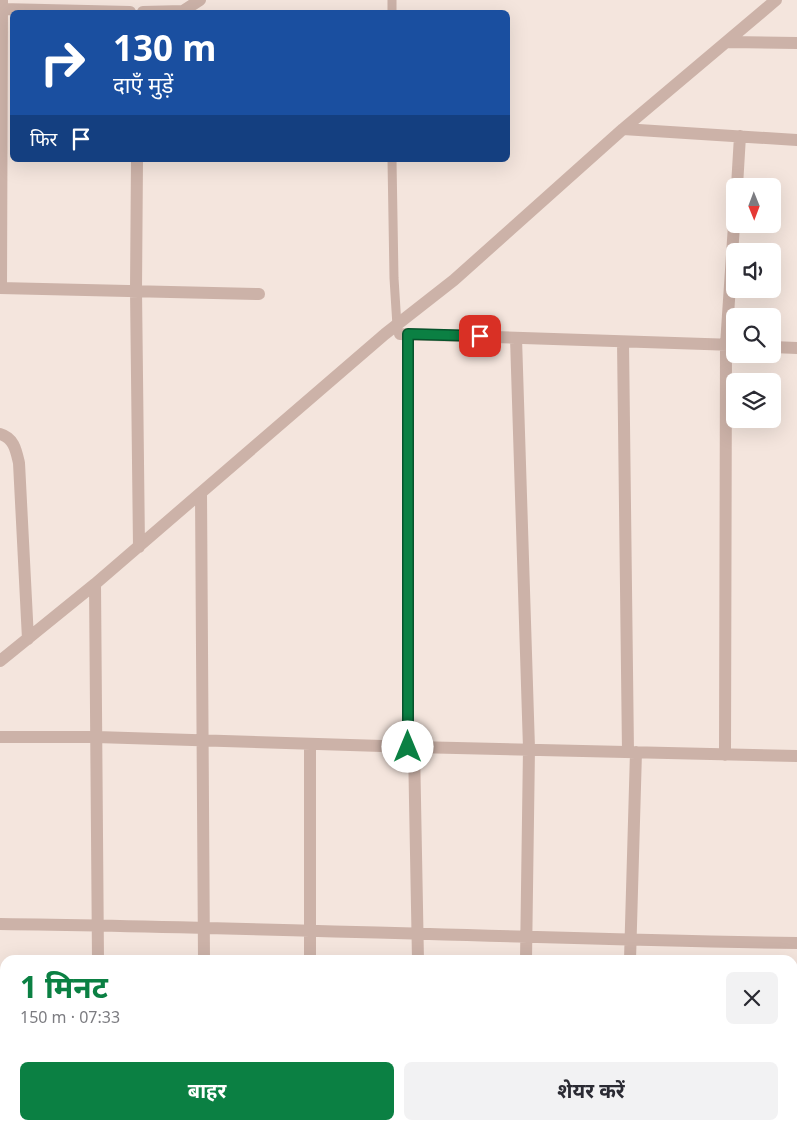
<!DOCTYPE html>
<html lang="hi">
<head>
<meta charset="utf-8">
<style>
	:root { --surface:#fff; --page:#f2f2f3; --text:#2b2b33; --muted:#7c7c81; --accent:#0b8043 }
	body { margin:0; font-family:"Noto Sans","Noto Sans Devanagari",sans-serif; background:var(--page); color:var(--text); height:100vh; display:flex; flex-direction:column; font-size:19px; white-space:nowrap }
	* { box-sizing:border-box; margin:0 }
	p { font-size:16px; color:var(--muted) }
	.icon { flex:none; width:28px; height:28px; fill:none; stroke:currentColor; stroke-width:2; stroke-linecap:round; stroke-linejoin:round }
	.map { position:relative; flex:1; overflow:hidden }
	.drawer { position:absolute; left:0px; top:955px; width:798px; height:175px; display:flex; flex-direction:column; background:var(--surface); border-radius:15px 15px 0 0; box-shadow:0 5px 20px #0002 }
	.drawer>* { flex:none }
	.top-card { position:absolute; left:10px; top:10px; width:500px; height:152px; border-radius:8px; box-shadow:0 5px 20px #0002; background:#1a4fa0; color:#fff; overflow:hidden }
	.needle { width:32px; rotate:179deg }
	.buttons { position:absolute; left:726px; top:178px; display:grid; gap:10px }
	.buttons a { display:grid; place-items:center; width:55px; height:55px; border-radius:8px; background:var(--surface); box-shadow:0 5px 20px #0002; font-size:25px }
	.pin { position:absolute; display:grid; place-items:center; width:42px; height:42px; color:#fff; margin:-21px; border-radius:10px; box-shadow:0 2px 8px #0006 }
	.me { position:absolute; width:55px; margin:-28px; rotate:0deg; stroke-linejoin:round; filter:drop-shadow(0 0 4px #0008) }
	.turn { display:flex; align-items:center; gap:18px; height:105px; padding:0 20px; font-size:22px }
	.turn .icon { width:65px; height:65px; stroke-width:2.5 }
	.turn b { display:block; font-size:35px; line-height:42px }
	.then { display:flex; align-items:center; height:48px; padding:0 20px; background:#0003; gap:10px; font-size:19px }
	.round { display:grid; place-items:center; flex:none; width:52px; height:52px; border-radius:8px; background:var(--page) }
	.summary { display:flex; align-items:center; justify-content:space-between; height:85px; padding:0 20px }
	h1 { font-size:30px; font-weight:700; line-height:38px; color:var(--accent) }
	.action { display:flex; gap:10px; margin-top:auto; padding:10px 20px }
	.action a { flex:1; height:58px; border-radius:8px; background:var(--accent); color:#fff; font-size:20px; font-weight:700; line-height:58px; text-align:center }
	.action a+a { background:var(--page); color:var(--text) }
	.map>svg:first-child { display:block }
</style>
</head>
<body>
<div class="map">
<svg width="797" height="1130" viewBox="0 0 797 1130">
	<rect width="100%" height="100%" fill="#f4e5dd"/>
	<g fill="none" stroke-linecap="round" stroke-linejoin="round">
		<path stroke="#ccb2a8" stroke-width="9" d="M392,0V12
			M392,160L394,278L397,326"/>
		<path stroke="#ccb2a8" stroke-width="12" d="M2,9L130,12
			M143,12L183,11L200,0
			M728,42L797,43
			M623,129L797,140
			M137,160L136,290L139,547
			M737,186L740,136
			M0,288L259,294
			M1,288L2,0
			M400,334L735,345
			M516,338L529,748L526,960
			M623,342L628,752
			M772,347L797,348
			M0,434C14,438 16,450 19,463L28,639
			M201,493L204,960
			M95,584L98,960
			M0,661L95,584L385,334L454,280L623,129L776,0
			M0,737H96L414,747L797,756
			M408,747V334
			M414,747L418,960
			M725,755L726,345L735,210
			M0,924C266,927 531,939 797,943
			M310,960V744
			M630,960L636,752
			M0,1116H5
			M100,1125V1130
			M205,1125V1130
			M384,1125L618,1130
			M310,1130V1125"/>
	</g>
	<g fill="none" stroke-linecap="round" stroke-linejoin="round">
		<g stroke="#07532c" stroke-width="12">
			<path id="route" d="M408,747V334L480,336"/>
		</g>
		<use href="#route" stroke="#0b8043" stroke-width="9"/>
	</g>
</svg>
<div class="buttons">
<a><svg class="needle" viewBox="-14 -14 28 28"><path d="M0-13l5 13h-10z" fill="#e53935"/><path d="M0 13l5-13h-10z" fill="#7c7c81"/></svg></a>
<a><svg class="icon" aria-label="sound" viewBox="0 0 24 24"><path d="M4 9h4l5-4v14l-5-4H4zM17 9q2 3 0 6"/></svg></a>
<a><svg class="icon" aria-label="search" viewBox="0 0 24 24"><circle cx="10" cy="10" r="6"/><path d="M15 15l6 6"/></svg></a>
<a><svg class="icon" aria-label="layers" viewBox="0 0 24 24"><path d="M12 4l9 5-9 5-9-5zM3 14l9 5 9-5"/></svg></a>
</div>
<div class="pin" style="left:480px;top:336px;background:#d93025"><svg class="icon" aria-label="arrive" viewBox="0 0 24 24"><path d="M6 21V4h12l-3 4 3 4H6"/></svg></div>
<svg class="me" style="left:408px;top:747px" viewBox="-20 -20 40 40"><circle r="19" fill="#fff"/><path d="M0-13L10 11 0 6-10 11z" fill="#0b8043"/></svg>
<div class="top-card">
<div class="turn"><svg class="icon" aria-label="right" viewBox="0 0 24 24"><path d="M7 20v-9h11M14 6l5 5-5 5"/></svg><div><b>130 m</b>दाएँ मुड़ें</div></div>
<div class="then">फिर<svg class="icon" aria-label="arrive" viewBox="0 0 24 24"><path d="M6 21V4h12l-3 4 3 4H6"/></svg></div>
</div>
<section class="drawer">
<div class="summary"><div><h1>1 मिनट</h1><p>150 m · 07:33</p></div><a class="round"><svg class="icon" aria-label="close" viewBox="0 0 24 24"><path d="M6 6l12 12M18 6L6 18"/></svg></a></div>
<div class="action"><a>बाहर</a><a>शेयर करें</a></div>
</section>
</div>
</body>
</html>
